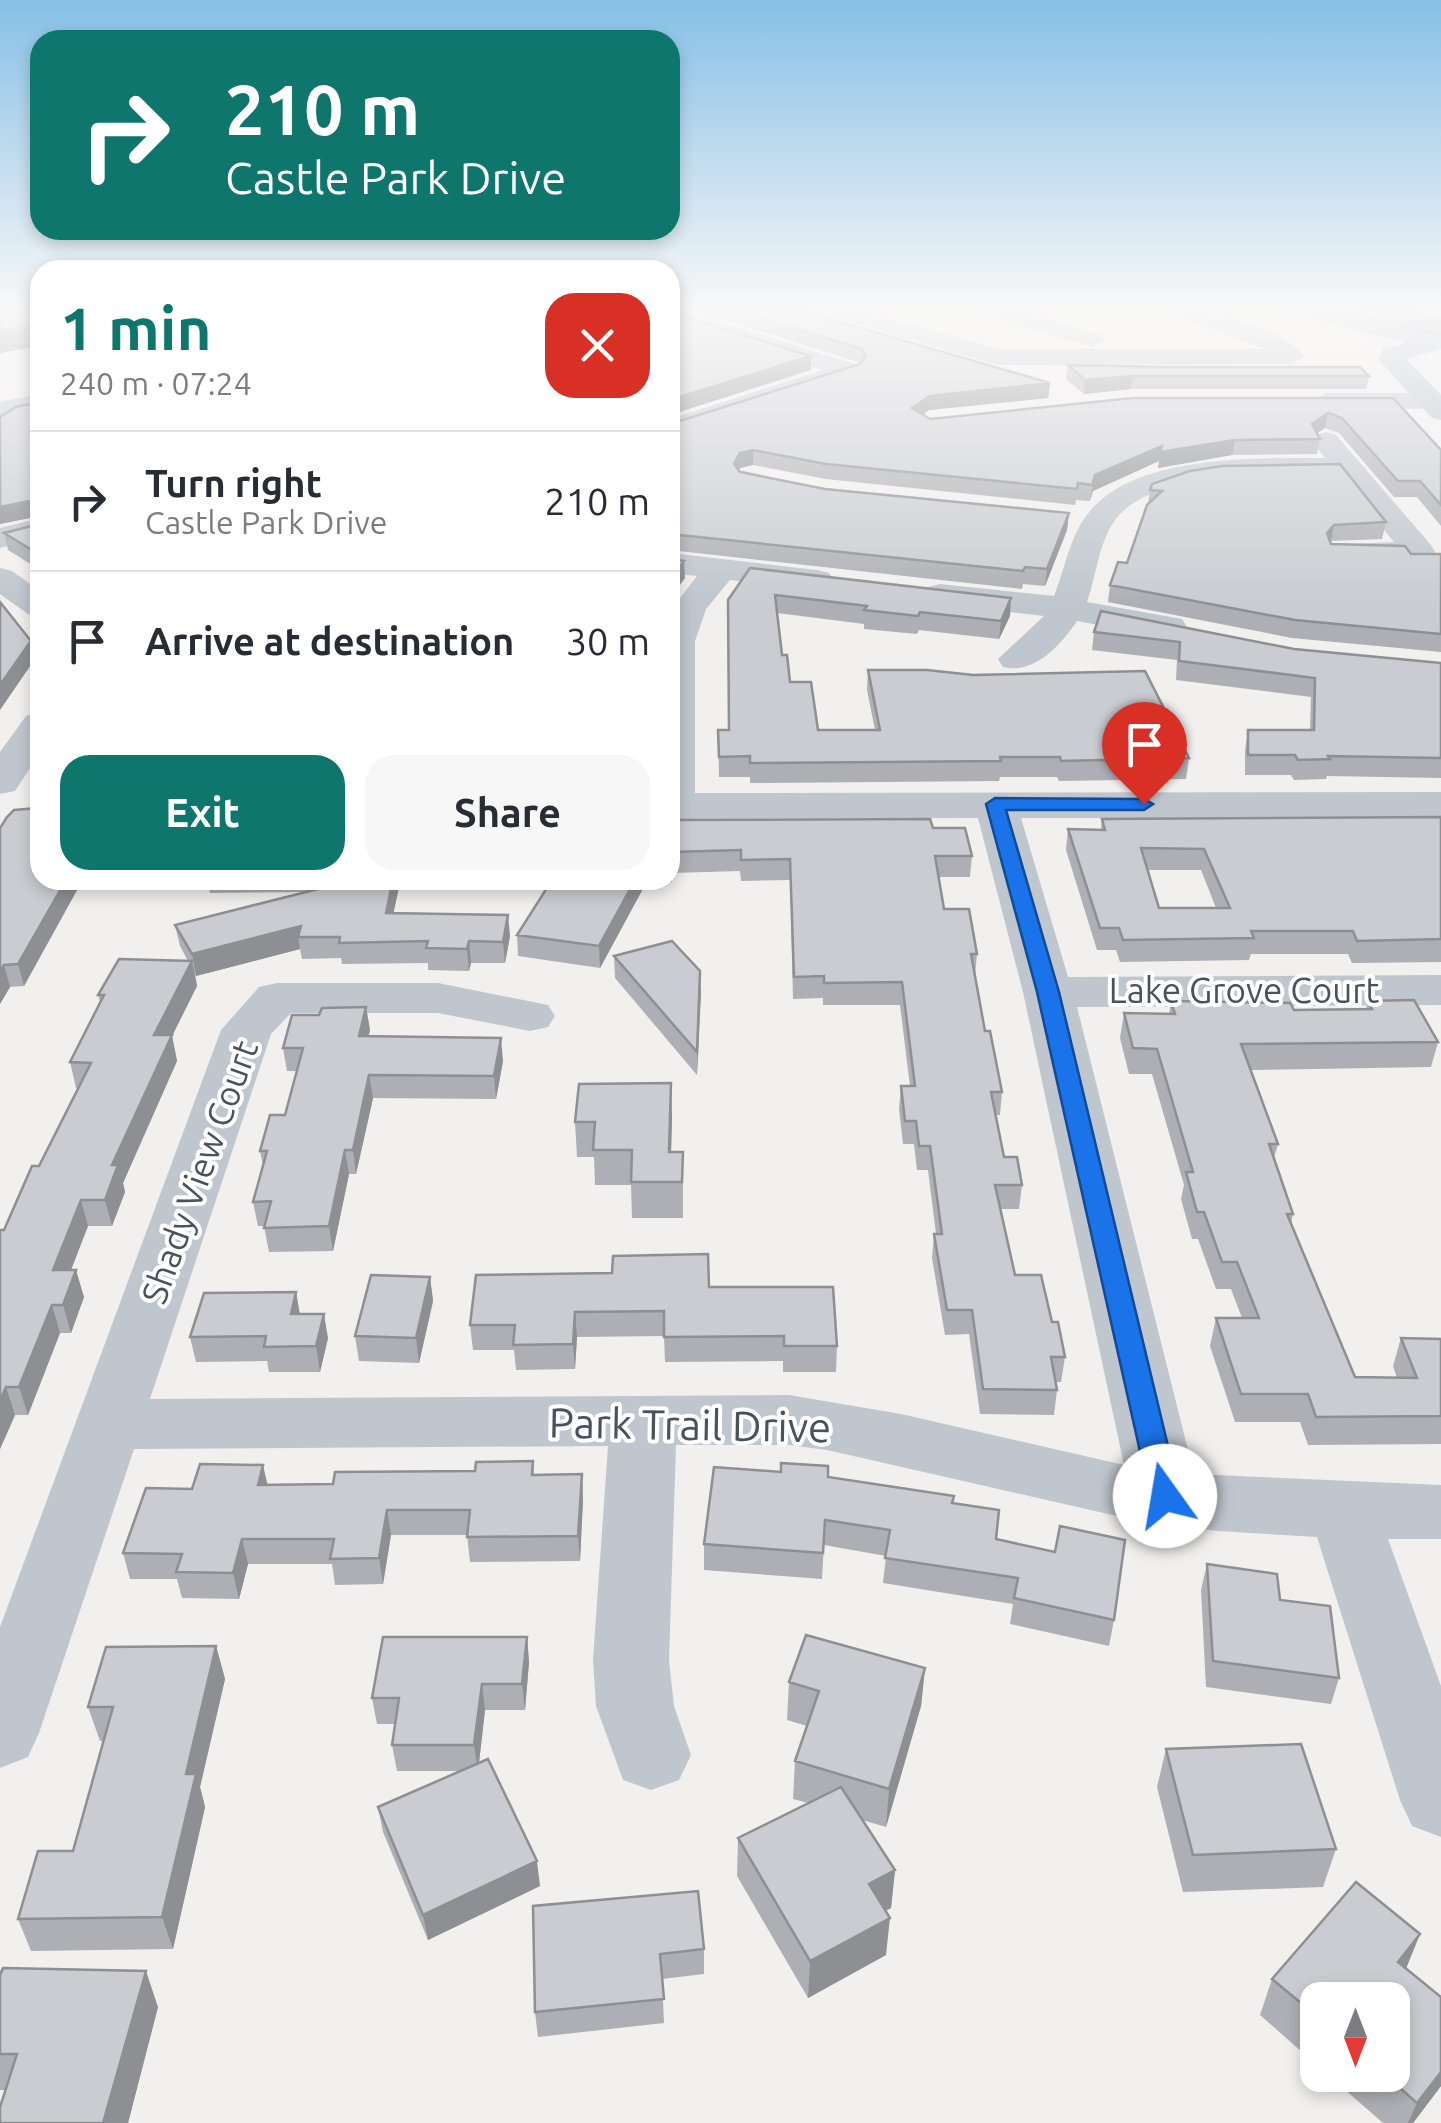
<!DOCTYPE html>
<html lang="en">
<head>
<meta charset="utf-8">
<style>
	:root { --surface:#fff; --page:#f7f7f7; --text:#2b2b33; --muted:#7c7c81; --line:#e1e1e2; --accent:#0f766e }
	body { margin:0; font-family:Ubuntu,sans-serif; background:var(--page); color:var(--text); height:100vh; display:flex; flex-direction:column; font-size:38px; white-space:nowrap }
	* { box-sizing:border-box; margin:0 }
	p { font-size:32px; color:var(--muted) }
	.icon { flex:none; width:55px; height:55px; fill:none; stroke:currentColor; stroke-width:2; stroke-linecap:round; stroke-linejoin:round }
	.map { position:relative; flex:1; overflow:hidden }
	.sheet { position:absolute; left:30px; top:260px; width:650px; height:630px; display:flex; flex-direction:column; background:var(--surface); border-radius:30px; box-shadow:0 5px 15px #0003 }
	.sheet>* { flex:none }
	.guide { position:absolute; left:30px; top:30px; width:650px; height:210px; border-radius:30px; box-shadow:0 5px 15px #0003; background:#0f766e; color:#fff; overflow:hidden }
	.needle { width:65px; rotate:180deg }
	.controls { position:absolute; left:1300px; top:1982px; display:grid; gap:20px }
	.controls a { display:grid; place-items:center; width:110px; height:110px; border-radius:20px; background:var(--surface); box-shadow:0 5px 15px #0003; font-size:50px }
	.pin { position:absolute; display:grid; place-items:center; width:85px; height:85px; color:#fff; margin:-102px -42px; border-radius:50% 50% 50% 0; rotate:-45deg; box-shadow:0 0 10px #0007 }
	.pin .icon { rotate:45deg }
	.me { position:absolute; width:110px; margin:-55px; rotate:347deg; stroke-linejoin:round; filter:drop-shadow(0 0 8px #0008) }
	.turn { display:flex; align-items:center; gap:35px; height:210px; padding:0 30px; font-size:45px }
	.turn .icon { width:130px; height:130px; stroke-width:2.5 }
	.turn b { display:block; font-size:70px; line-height:85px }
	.round { display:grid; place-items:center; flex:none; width:105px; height:105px; border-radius:30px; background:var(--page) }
	.summary { display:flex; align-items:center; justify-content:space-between; height:170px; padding:0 30px }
	h1 { font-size:60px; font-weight:700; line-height:75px; color:var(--accent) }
	.cta { display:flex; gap:20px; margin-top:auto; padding:20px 30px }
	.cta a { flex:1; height:115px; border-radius:30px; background:var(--accent); color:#fff; font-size:40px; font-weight:700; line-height:115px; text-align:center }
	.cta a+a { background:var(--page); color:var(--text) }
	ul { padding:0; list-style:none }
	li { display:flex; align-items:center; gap:30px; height:140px; padding:0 30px; border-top:2px solid var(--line) }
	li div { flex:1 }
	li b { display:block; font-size:38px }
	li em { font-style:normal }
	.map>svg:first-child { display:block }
</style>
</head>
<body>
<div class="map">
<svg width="1441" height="2123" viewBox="0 0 1441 2123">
	<rect width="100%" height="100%" fill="#f2efef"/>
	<path fill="#faf6eb" d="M781,310H1277L1372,336L1365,352L1381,368L990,372Z"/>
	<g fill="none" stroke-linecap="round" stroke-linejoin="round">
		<g stroke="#778da5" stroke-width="5">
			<path id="highway" d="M1359,310H1401L1441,319V335L1362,315Z"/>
		</g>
		<path fill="#bfc6cd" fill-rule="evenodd" d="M670,310H684L858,365L862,370L858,375L670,436V419L823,370L670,321Z
			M822,310H859L999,349H1264L1174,315L1170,310C1207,310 1280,326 1305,356L1292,364L998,365L826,315Z
			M982,310H1019L1102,335L1105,340L1093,347L986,315Z
			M1326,393H1429L1438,395L1441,403L1429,409L1317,407L1313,401Z
			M40,394V410L0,418V402Z
			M1326,432L1336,435L1431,545L1435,552L1431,559H1331L1327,552L1331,545L1394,542L1339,476C1280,475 1154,468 1115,520C1099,542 1096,576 1087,602L1182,619L1187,627L1182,635L1169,638L1077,621C1061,645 1034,675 1003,667L998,659L1044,616L940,604L928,601L923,594L928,587L940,584L1054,596C1065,569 1070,534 1090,511C1137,454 1257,458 1325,458L1312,441L1316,435Z
			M40,518V538L0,548V528Z
			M670,553L817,570L829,573L834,580L829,587L817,590L730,580L706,609L695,641V793L1441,792V818H1021L1068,977L1441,975V1005L1077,1007L1194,1474L1441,1485V1539H1388L1441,1686V1837L1412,1826L1400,1800L1317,1537L1218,1531L1130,1519L827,1450L789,1445H676L669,1660L674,1706L691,1755L679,1780L651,1790L623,1780L596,1706L593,1660L608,1446L134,1449L39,1733L28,1757L0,1768V1627L221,1030L259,987L277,983H438L548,1005L555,1016L548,1027L530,1031L438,1013H291L271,1034L150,1399L789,1395L901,1414L1124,1465L1023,992L978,818L670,819V611L697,576L670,573Z
			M0,568L12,571L40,591V617L28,614L0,594Z
			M40,712V753L15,791L0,794V752L26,716Z"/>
		<path fill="#b2becb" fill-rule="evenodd" d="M1294,310H1335L1441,337V349L1406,359L1441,395V420L1431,417L1379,360L1383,349L1406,343L1297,315Z"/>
		<use href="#highway" fill="#8ca2b9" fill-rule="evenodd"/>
	</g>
	<path fill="#aeafb4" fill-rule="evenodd" d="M696,310H799L1050,383L1048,398L929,410L923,415L930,419L1393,398L1441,450V526L1417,497H1394L1339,433L1325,428L1317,433L1320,439L1317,454L1232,455L1158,468L1159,461L1093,491L1090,501L1076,500L1075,505L826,479L753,465L740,468L739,470L825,489L1069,513L1067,530L1045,586L1023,584L1022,589L670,550V424L861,363Z
		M1068,365L1369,376L1366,389H1131L1084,394L1066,379Z
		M40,402V570L8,550L4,533L39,524V516L0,524Z
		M1150,490L1386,522L1382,539L1331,541V544L1411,554H1441V652L1292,638L1108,602L1110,585L1127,563L1148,504Z
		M750,568L1010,616L999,639L919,630L917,634L864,629V624L777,613L782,655L790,682L818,730H875L867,690L868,670L1189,758L1186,779L1059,781L1057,777H1000L999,781L750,783V777H719L718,730H729Z
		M1094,632L1441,663V778L1327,776L1326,779L1294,780L1291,775H1245V750L1248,730H1310L1311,697L1176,680L1177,660L1092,650Z
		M40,770V880H670V820L933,828L972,856L970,877H938L944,909L977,954L975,976L985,1031L1002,1092L1000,1115H996L1004,1157L1022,1185L1019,1209H1000L1015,1275L1052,1322L1065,1357L1061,1382H1056L1057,1390L1054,1415L980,1414L969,1334L945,1335L932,1258L934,1234H936L928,1170H917L914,1144H903L899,1109L901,1086H910L900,1005H823V998L793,999L790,880L741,881L740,871L672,873V882L646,883L600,968L518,956L517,935L551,881L400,882L393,913L510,936L505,963H471L469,971L428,970V963L342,964L341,958L302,959L300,949L196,976L195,973L197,986L172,1036L177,1061L123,1183L125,1192L112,1226H88L71,1270L84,1297L71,1333H60L28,1415H15L0,1449L4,1230L39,1166L78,1088H76L70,1062L100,1002L98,995L188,961L180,946L175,925L304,892L210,893L208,883H82V881L24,986L10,987L0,1004V828L38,808L39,788L36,776Z
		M1441,817V962L1352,963L1348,954H1251L1249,960L1120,962L1116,950H1097L1066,850L1068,829H1101L1102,819ZM1148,870H1201L1216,908H1159Z
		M614,956L700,971L697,1075L615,978Z
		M1171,1001L1294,1010L1366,1009L1368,1001L1438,1042L1431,1067L1251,1070L1278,1144L1274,1158L1293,1214L1291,1224L1355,1377L1397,1378L1393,1366L1401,1338L1441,1339V1444L1308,1445L1300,1422H1235L1210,1346L1216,1318H1242L1231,1289H1216L1198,1239H1192L1181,1199L1184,1185L1152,1074H1129L1120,1038L1124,1013L1169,1014Z
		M366,1007L370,1030L368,1036L503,1061L496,1099L373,1098L356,1174H349L333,1251L269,1252L264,1226H258L253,1202L263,1166L260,1151L285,1115L297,1071H287L283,1048L319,1015Z
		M672,1118L671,1152H683V1218H632L631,1185H595L594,1157H577L575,1122Z
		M430,1277L433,1301L419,1363L359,1361L355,1336Z
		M709,1287L837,1346L836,1372H783V1361L665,1362L664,1336L577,1337L575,1369L516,1370L514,1350H473L470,1325Z
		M296,1292L300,1314L328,1338L320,1372H269L267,1361L196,1362L190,1337Z
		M533,1461L534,1475L582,1474L583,1500L580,1561L470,1562L467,1535H391L383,1584L335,1585L332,1564H248L239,1599L182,1598L177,1579H130L123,1553L268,1485L333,1484L475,1471Z
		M828,1477L953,1503L996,1539L1114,1620L1109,1646L1010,1624L1013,1604L883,1583L886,1556L824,1545L822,1579L704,1570V1544Z
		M1207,1564L1280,1600L1339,1678L1331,1704L1206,1687L1201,1590Z
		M527,1637L529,1662L525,1710H485L479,1763L540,1886L428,1940L383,1832L378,1807L461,1771H397L392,1745L395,1724H377L372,1698Z
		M216,1646L225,1679L200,1787L205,1807L173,1949L31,1951L18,1919L73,1851L104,1741H100L88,1707Z
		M925,1668L921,1706L886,1827L862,1820L895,1870L891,1908L885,1911L886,1955L808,1998L737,1876L738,1838L808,1803L793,1799L795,1761L807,1726L787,1720L789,1682Z
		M1166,1749L1336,1849L1323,1887L1183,1892L1157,1787Z
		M533,1906L704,1949V1974L662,1979L664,2023L538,2037L535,2012Z
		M1420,1934L1406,1968L1441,1997V2086L1413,2123H1383L1328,2075H1392L1318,2000V2066L1260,2015L1272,1979Z
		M0,1975L158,2007L128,2123H0L6,2090H0Z"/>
	<path fill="#8d8f92" d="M40,323V346L0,353V331Z
		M811,356V370L670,415V400Z
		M1133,376L1131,389L1084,394L1085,380Z
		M1050,383L1048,398L929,410L911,423L912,408L930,396Z
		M1328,413L1325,428L1309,439L1312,424Z
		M1235,440L1232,455L1158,468L1159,461L1093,491L1090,501L1095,475L1162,446Z
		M753,450V465L740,468L734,480V464L740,453Z
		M39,499L40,516L0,524V507Z
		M1069,513L1067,530L1045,586L1047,569Z
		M1334,525L1331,541L1327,533Z
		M684,561L685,578L670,598V580Z
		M1011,598L1010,616L999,639L1001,621Z
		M31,641L35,659L0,710V685Z
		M66,880L82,881L24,986L18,964Z
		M393,880H399L400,882L389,935L386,913Z
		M635,880H646V883L600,968L599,946Z
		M508,915L510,936L505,963L503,942Z
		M301,926L298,937L300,949L196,976L192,954Z
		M469,941L471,963L469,971L467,949Z
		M192,961L197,986L172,1036L177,1061L123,1183L125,1192L112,1226L105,1200L112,1165L154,1035Z
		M4,965L10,987L0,1004V972Z
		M700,971L701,994L697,1075V1052Z
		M366,1007L370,1030L363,1059L359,1036Z
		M501,1038L503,1061L496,1099L494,1076Z
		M369,1075L373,1098L356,1174L353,1150Z
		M671,1083L672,1118L670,1188L669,1152Z
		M345,1150L349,1174L333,1251L329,1226Z
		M81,1200L88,1226L60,1298L53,1270Z
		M76,1270L84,1297L71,1333L63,1305Z
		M430,1277L433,1301L419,1363L416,1338Z
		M296,1292L300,1317L291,1314Z
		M52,1305L60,1333L28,1415L19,1387Z
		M575,1312L577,1337L575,1369L573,1344Z
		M324,1314L328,1338L320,1372L316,1346Z
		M6,1387L15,1415L0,1449V1401Z
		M263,1465L269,1491L258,1485Z
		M582,1474L583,1500L580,1561L578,1536Z
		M387,1510L391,1535L383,1584L379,1558Z
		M242,1539L248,1564L239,1599L233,1573Z
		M527,1637L529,1662L525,1710L522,1684Z
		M216,1646L225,1679L200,1787L205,1807L173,1949L162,1917L186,1774Z
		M925,1668L921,1706L886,1827L889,1789Z
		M482,1684L485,1710L478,1771L474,1745Z
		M537,1861L540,1886L428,1940L423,1915Z
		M895,1870L891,1908L865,1921L869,1884Z
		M890,1918L886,1955L808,1998L810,1961Z
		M1420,1934L1405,1971L1398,1962Z
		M146,1971L158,2007L128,2123H103Z
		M1441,2072V2086L1413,2123H1408L1417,2103Z"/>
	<path fill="#caccd1" stroke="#8d8f92" stroke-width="2.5" fill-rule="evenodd" d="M0,310H40V323L0,331Z
		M737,310H799L1050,383L930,396L912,408L930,419L1133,398H1393L1441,450V505L1420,481H1398L1342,418L1328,413L1312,424L1320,439L1235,440L1160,452L1162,446L1095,475L1092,485L1078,483L1077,489L826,464L753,450L740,453L734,464L740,472L825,489L1069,513L1047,569L1025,567L1023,571L670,534V424L860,364L866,356L862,349Z
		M670,312L811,356L670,400Z
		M1068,365L1166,367H1360L1369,376H1133L1085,380Z
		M40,402V555L4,533L39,524V499L0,507V417L16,407Z
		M1340,464L1386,522L1334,525L1327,533L1331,544L1405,546L1411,554H1441V634L1295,620L1110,585L1118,562L1127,563L1147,505L1162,491L1150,490L1152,484L1190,471L1222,466Z
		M670,559L684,561L670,580Z
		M750,568L1011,598L1001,621L920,612L918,616L864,610L867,606L775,595L782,655H787L790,682H811L818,730H880L868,670H927L973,675L1145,671L1189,758L1061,761L1060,757H1000L1001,761L750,763V756L719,757L718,730H729L728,600Z
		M0,602L31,641L0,685Z
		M1101,611L1294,649L1441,663V758L1328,756L1330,759L1298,760L1295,755H1248V730H1314L1315,678L1179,661L1180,642L1094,632Z
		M40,770V880H66L18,964L4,965L0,972V828L7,817L14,810L38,808L39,780L36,776Z
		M1441,817V939L1357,941L1353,931H1251L1254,938L1123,940L1119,928H1100L1068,829L1105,830L1102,819ZM1141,848L1204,849L1230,908H1159Z
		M930,819L933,828H965L972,856H935L944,909H969L977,954H971L985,1031H990L1002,1092H991L1004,1157H1017L1022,1185H995L1015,1275H1041L1052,1322H1058L1065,1357H1051L1057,1390L983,1389L972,1310H947L934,1234H942L930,1146H919L916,1121H905L901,1086H915L902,982L824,983V976L794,977L790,859L741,860V850L672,852V862H670V820Z
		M354,880H393L386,913L508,915L503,942L469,941L467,949L426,948L428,941L339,943L340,937H298L301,926L192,954L175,925Z
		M552,880H635L599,946L517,935Z
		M672,941L700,971L697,1052L614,956Z
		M119,959L192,961L154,1035H172L112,1165H118L105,1200H81L53,1270H76L63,1305H52L19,1387H6L0,1401V1230H4L32,1166H39L91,1063L70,1062L104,995H98Z
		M1414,1000L1438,1042L1241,1044L1278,1144H1269L1293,1214H1287L1355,1377L1417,1378L1401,1338L1441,1339V1416L1316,1417L1308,1394H1241L1216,1318H1259L1237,1262H1222L1204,1212H1197L1186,1172H1193L1157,1049L1133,1048L1124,1013L1175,1014L1171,1001L1290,1003L1294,1010L1372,1009L1368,1001Z
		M366,1007L359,1036L501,1038L494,1076L369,1075L353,1150H345L329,1226L264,1228L271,1201L253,1202L267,1151H260L270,1115H285L303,1048H283L292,1015H319L322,1008Z
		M671,1083L669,1152H683L682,1182H631L632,1150H593L595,1122H575L579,1084Z
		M708,1254L709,1287H833L837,1346H784V1336L664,1337V1311L575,1312L573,1344L513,1345L515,1325H470L476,1275L612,1273L613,1256Z
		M371,1275L430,1277L416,1338L355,1336Z
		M296,1292L291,1314H324L316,1346L264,1347L266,1336L190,1337L204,1293Z
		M533,1461L532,1475L582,1474L578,1536L467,1537L470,1510H387L379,1558L330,1559L334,1539H242L233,1573L176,1572L182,1554L123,1553L146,1488L192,1489L200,1464L263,1465L258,1485L333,1484L335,1472L475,1471L476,1462Z
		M781,1463L828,1466V1477L954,1496L952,1503L999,1510L996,1539L1055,1552L1060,1526L1125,1540L1114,1620L1014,1598L1018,1578L885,1558L890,1530L825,1520L823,1553L704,1544L714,1467L781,1472Z
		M1207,1564L1277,1574L1280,1600L1330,1606L1339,1678L1213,1661Z
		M806,1635L925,1668L889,1789L795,1761L819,1691L789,1682Z
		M383,1637H527L522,1684H482L474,1745H392L399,1698H372Z
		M216,1646L186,1774H196L162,1917L18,1919L38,1851H73L113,1707H88L106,1647Z
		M1301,1744L1336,1849L1193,1855L1166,1749Z
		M488,1759L537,1861L423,1915L378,1807Z
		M841,1787L895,1870L869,1884L890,1918L810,1961L738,1838Z
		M1356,1882L1420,1934L1398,1962L1441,1997V2072L1417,2103L1385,2075H1392V2000H1318V2017L1272,1979Z
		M698,1891L704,1949L660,1954L664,1999L535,2012L533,1906Z
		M3,1968L146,1971L103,2123H0V2107L17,2054H0V1975Z"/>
	<linearGradient id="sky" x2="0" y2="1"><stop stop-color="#86c0e6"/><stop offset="0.51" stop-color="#f9f8f8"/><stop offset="1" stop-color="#f9f8f8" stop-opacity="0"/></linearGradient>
	<rect width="1441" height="607" fill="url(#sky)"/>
	<path fill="#1a73e8" stroke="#114b97" stroke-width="2.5" d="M995,798L1144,799L1153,804L1144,810H1006L1059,992L1180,1496L1175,1504L1165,1508L1154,1504L1150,1496L1037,992L986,804Z"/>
	<g text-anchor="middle" stroke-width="8" stroke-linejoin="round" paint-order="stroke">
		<g font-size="35" fill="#49525b" stroke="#fff">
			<text x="1244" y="1003">Lake Grove Court</text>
			<text transform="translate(200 1172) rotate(-70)" y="12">Shady View Court</text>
		</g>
		<g font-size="42" fill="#49525b" stroke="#fff">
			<text transform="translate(690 1425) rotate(1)" y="15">Park Trail Drive</text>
		</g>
	</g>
</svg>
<div class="controls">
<a><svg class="needle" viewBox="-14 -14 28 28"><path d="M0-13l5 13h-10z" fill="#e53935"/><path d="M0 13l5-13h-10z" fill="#7c7c81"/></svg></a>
</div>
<div class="pin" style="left:1144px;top:804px;background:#d93025"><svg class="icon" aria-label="arrive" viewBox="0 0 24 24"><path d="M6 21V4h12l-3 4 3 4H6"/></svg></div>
<svg class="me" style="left:1165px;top:1496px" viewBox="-20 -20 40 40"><circle r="19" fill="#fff"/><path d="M0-13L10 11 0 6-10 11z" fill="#1a73e8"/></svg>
<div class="guide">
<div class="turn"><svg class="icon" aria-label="right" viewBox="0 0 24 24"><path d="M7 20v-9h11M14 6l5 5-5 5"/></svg><div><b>210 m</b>Castle Park Drive</div></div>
</div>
<section class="sheet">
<div class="summary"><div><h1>1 min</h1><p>240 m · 07:24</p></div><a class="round" style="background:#d93025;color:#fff"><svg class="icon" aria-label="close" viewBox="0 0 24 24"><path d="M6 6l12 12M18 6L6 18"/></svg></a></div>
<ul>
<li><svg class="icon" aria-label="right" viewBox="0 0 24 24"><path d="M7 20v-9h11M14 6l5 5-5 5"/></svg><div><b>Turn right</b><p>Castle Park Drive</p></div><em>210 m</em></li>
<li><svg class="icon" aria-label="arrive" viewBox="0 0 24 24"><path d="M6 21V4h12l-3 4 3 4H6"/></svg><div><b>Arrive at destination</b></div><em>30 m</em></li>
</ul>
<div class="cta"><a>Exit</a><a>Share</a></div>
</section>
</div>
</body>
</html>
